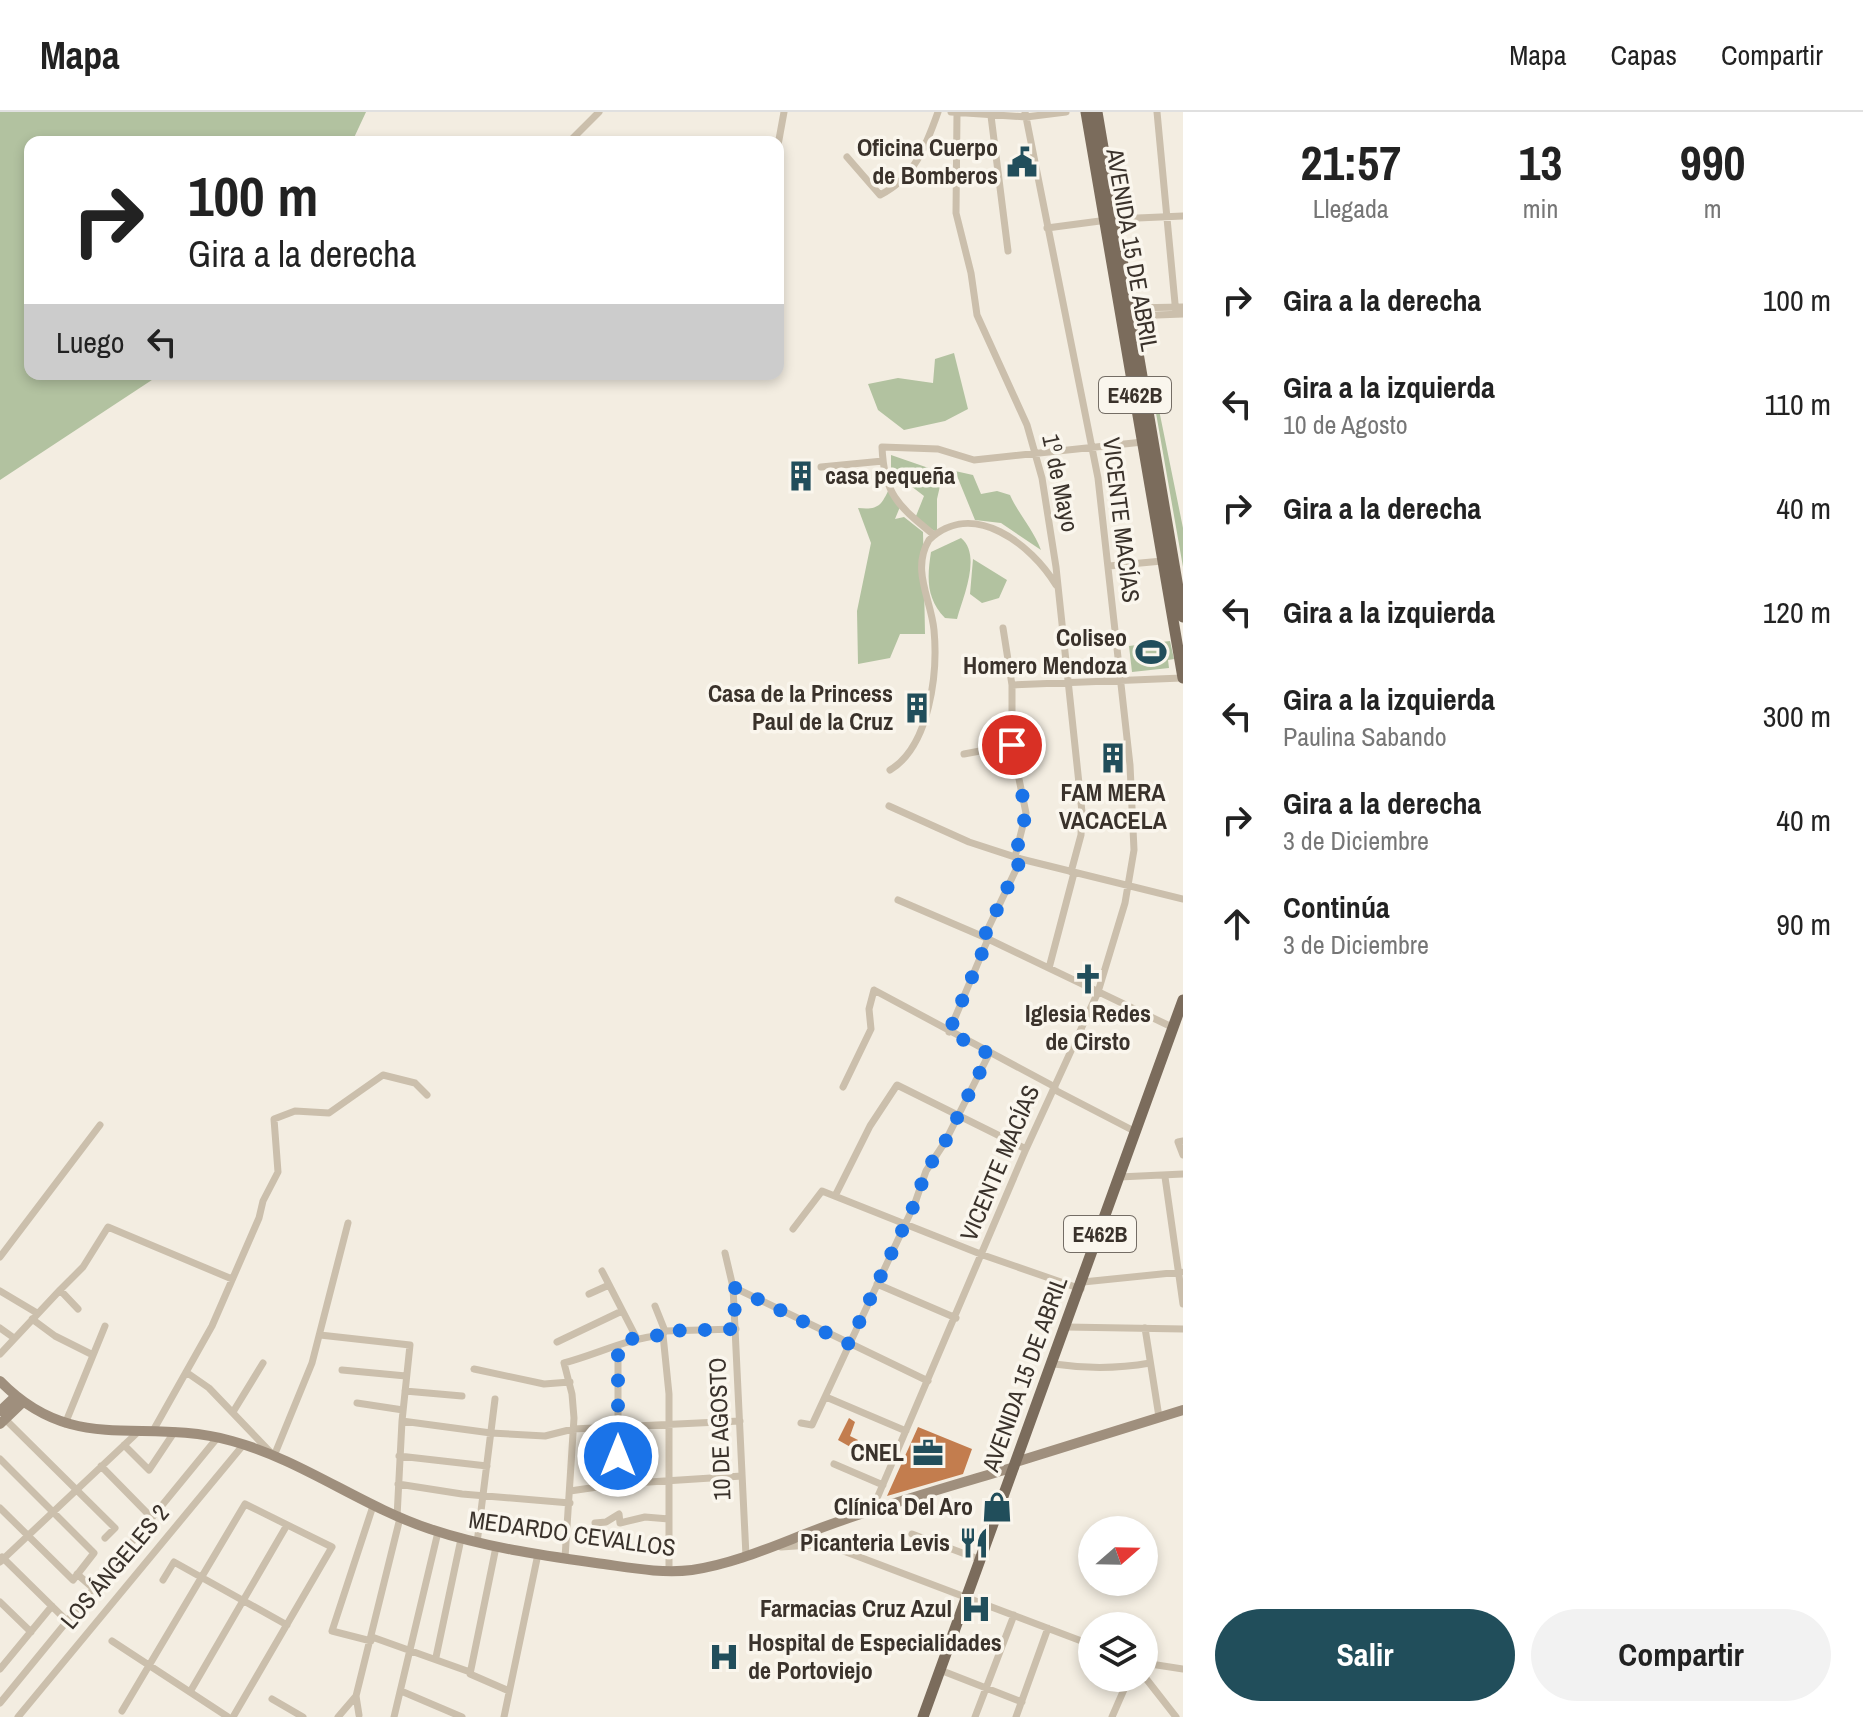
<!DOCTYPE html>
<html lang="es">
<head>
<meta charset="utf-8">
<style>
	:root { --surface:#fff; --page:#f2f2f2; --text:#222; --muted:#767676; --line:#e0e0e0; --accent:#214e5b }
	body { margin:0; font-family:"Archivo Narrow",sans-serif; background:var(--page); color:var(--text); height:100vh; display:flex; flex-direction:column; font-size:30px; white-space:nowrap }
	* { box-sizing:border-box; margin:0 }
	p { font-size:26px; color:var(--muted) }
	.icon { flex:none; width:44px; height:44px; fill:none; stroke:currentColor; stroke-width:2; stroke-linecap:round; stroke-linejoin:round }
	.map { position:relative; flex:1; overflow:hidden }
	.panel { display:flex; flex-direction:column; background:var(--surface); width:680px }
	.panel>* { flex:none }
	.top-card { position:absolute; left:24px; top:24px; width:760px; height:244px; border-radius:16px; box-shadow:0 4px 12px #0003; background:#fff; color:var(--text); overflow:hidden }
	.needle { width:52px; rotate:70deg }
	.controls { position:absolute; left:1078px; top:1404px; display:grid; gap:16px }
	.controls a { display:grid; place-items:center; width:80px; height:80px; border-radius:50%; background:var(--surface); box-shadow:0 4px 12px #0003; font-size:40px }
	.pin { position:absolute; display:grid; place-items:center; width:68px; height:68px; color:#fff; margin:-34px; border:4px solid #fff; border-radius:50%; box-shadow:0 2px 8px #0007 }
	.me { position:absolute; width:88px; margin:-44px; rotate:0deg; stroke-linejoin:round; filter:drop-shadow(0 0 6px #0008) }
	.turn { display:flex; align-items:center; gap:28px; height:168px; padding:0 32px; font-size:36px }
	.turn .icon { width:104px; height:104px; stroke-width:2.5 }
	.turn b { display:block; font-size:56px; line-height:68px }
	.then { display:flex; align-items:center; height:76px; padding:0 32px; background:#0003; gap:16px; font-size:30px }
	.eta { display:flex; justify-content:space-evenly; align-items:center; height:136px; text-align:center }
	.eta b { font-size:48px; font-weight:700; line-height:56px }
	.cta { display:flex; gap:16px; margin-top:auto; padding:16px 32px }
	.cta a { flex:1; height:92px; border-radius:48px; background:var(--accent); color:#fff; font-size:32px; font-weight:700; line-height:92px; text-align:center }
	.cta a+a { background:var(--page); color:var(--text) }
	ul { padding:0; list-style:none }
	li { display:flex; align-items:center; gap:24px; height:104px; padding:0 32px }
	li div { flex:1 }
	li b { display:block; font-size:30px }
	li em { font-style:normal }
	header { display:flex; align-items:center; gap:48px; box-sizing:border-box; height:112px; padding:0 40px; background:var(--surface); border-bottom:2px solid var(--line) }
	header strong { font-size:38px }
	nav { display:flex; gap:44px; margin-inline-start:auto; font-size:28px }
	main { display:flex; flex:1; min-height:0 }
	.map>svg:first-child { display:block }
</style>
</head>
<body>
<header>
<strong>Mapa</strong>
<nav><a>Mapa</a><a>Capas</a><a>Compartir</a></nav>
</header>
<main>
<div class="map">
<svg width="1183" height="1605" viewBox="0 0 1183 1605">
	<rect width="100%" height="100%" fill="#f3ede1"/>
	<path fill="#b2c2a0" d="M0,0H366L352,30H30V262H161L0,368Z
		M954,241L968,297L945,309L904,318L878,298L868,272L898,266L933,271L935,247Z
		M1156,283L1183,416V455L1153,284Z
		M891,343L943,361L937,387V420L914,409L924,384L911,374L902,361L891,364Z
		M955,359L973,363L981,382L997,379L1010,383C1019,403 1033,417 1041,438L1001,411L975,408Z
		M889,377L902,390L895,407L904,405L923,420L925,522H900L890,546L858,552L857,499L871,431L858,396C878,398 881,394 889,377Z
		M961,426C982,443 963,485 957,507L945,506C926,486 927,466 931,440Z
		M973,447L1007,468L999,486L982,491L970,482Z
		M1170,529L1174,547L1168,548L1169,556L1132,560L1129,534Z"/>
	<path fill="#c37d4e" d="M849,1306L855,1310L850,1324L858,1328L854,1337L838,1328Z
		M918,1315L972,1337L963,1362L887,1384Z"/>
	<g fill="none" stroke-linecap="round" stroke-linejoin="round">
		<path stroke="#cbbfac" stroke-width="7" d="M951,0L1026,5L1066,0
			M1157,0L1176,202
			M957,1L956,101L971,161L977,203L1027,313L1042,366L1056,455L1082,700L1081,723L1071,760
			M991,4L1008,139
			M569,30L599,0
			M778,33L784,0
			M847,45L880,83C914,66 926,34 938,0
			M1047,116L1115,107L1183,104
			M1130,196L1183,195
			M1131,204L1183,202
			M821,355L883,349
			M934,423C900,395 884,384 882,335L938,337L974,348L1143,330
			M1109,454L1162,449L1164,452
			M1003,516L1012,573V633L1026,701L1015,745
			M1012,573L1182,566
			M964,642L1012,633
			M890,658C930,634 938,560 934,518C931,487 911,458 929,428C973,386 1032,433 1056,473
			M889,694L969,730L1021,747L1183,787
			M898,788L984,825L1174,916
			M984,825L1021,747
			M1049,856L1074,761
			M949,920L988,827
			M843,975L871,917L869,897L874,878L1055,975
			M1053,977L1136,1020
			M1183,1029L1178,1030L1183,1043
			M1119,1065L1183,1062
			M1165,1065L1183,1192
			M835,1084L870,1014L897,973L1026,1037
			M793,1117L822,1079L983,1143L1081,1177
			M725,1141L733,1175L746,1444
			M0,1145L100,1013
			M602,1159L636,1225
			M1083,1170L1181,1160
			M877,1172L956,1206
			M733,1175L928,1269
			M60,1178L83,1155L108,1115L232,1167
			M0,1179L37,1201
			M589,1182L609,1173
			M655,1194L665,1219
			M32,1207L55,1224L93,1243
			M1066,1215L1183,1217
			M0,1216L14,1226
			M1145,1216L1159,1305
			M320,1223L410,1233L402,1309L397,1405
			M663,1223L669,1282V1459
			M557,1230L622,1199
			M618,1234V1372
			M0,1242L60,1178L78,1197
			M1054,1252C1088,1257 1116,1257 1150,1251
			M474,1257L544,1272L570,1270
			M342,1258L406,1264
			M186,1260L209,1276L274,1344L312,1251L348,1111
			M405,1279L462,1284
			M826,1285L906,1319
			M357,1291L403,1298
			M233,1300L263,1251
			M5,1307L115,1416L105,1426
			M402,1309L491,1321L545,1324L573,1317L740,1309
			M801,1311L812,1313L915,1091L926,1059L945,1030L989,942
			M65,1312L105,1214
			M154,1317L212,1214L259,1106L263,1089L278,1060L274,1007L295,999L329,1001L383,963L415,971L427,983
			M124,1333L149,1358L175,1319
			M399,1344L487,1354
			M0,1347L94,1441L73,1468L0,1396
			M834,1352L883,1373
			M101,1354L152,1406
			M398,1372L462,1382L570,1391
			M570,1379L618,1372L742,1364
			M872,1398L1026,1037L1098,880L1125,791L1134,738L1130,653L1098,366L1025,0
			M595,1411L606,1410L619,1402L620,1411L645,1405L669,1407
			M912,1422L981,1448
			M477,1431L495,1287
			M496,1435L470,1562L509,1579
			M781,1435L825,1432L1092,1533
			M2,1445L67,1509
			M565,1446L574,1306L572,1282L564,1251C598,1242 628,1226 663,1223L665,1219L736,1217
			M0,1450L138,1320
			M77,1462L93,1476
			M163,1468L174,1450L287,1513
			M0,1490L31,1520
			M372,1525L470,1560
			M112,1529L228,1605
			M371,1529L332,1519L373,1394
			M436,1545L461,1427
			M1144,1551L1183,1557
			M0,1557L52,1494
			M940,1558L1022,1590
			M1144,1564L1176,1605
			M401,1579L462,1605
			M190,1580L287,1413
			M272,1587L303,1605
			M0,1591L218,1325
			M122,1599L245,1392L332,1435L233,1605
			M359,1603L356,1584L400,1406
			M18,1605L244,1332
			M338,1605L356,1584
			M394,1605L438,1420
			M504,1605L538,1442
			M975,1605L1014,1503
			M1016,1605L1048,1516
			M1112,1605L1129,1566"/>
		<path stroke="#9f8f7d" stroke-width="10" d="M0,1269C74,1345 142,1304 232,1329C302,1348 361,1394 430,1417C484,1435 540,1443 596,1451C627,1455 660,1462 692,1458C740,1451 784,1429 829,1413C890,1391 952,1374 1014,1355
			M0,1299L15,1285
			M0,1312L22,1291
			M1016,1350L1183,1298"/>
		<path stroke="#7b6c5c" stroke-width="11" d="M1086,0L1183,566
			M1097,0L1183,505
			M923,1605L1183,888"/>
	</g>
	<g fill="none" stroke-linecap="round" stroke-linejoin="round">
		<path stroke="#1a73e8" stroke-width="14" stroke-dasharray="0 25.2" d="M618,1344V1234L636,1225L663,1223L665,1219L736,1217L733,1175L849,1232L915,1091L926,1059L945,1030L989,942L949,920L988,827L984,825L1021,747L1015,745L1026,701L1012,633"/>
	</g>
	<defs>
		<g id="civic-bare" transform="scale(2.4)"><path d="M-.6-6.5H3V-4.5H.6V-3L4-1V1h2V6H-6V1h2V-1L-.6-3ZM-1.2 2.5V6h2.4V2.5Z" fill="#214e5b" stroke="#faf6ed" stroke-width="2.5" paint-order="stroke"/></g>
		<g id="building-bare" transform="scale(2.4)"><path d="M-4-6H4V6H1V3H-1V6H-4ZM-2.5-4.3h1.7v1.8h-1.7ZM.8-4.3h1.7v1.8H.8ZM-2.5-1h1.7V.8h-1.7ZM.8-1h1.7V.8H.8Z" fill="#214e5b" stroke="#faf6ed" stroke-width="2.5" paint-order="stroke"/></g>
		<g id="stadium-bare" transform="scale(2.4)"><path d="M0-5a6.5 5 0 1 0 0 10a6.5 5 0 1 0 0-10ZM-3.5-1.8h7v3.6h-7Z" fill="#214e5b" stroke="#faf6ed" stroke-width="2.5" paint-order="stroke"/></g>
		<g id="church-bare" transform="scale(2.4)"><path d="M-1.2-6h2.4v3.5h3.3v2.4h-3.3V6h-2.4V-.1h-3.3v-2.4h3.3Z" fill="#214e5b" stroke="#faf6ed" stroke-width="2.5" paint-order="stroke"/></g>
		<g id="office-bare" transform="scale(2.4)"><path d="M-6-3h4V-5.5h4V-3h4V5H-6ZM-1-4.5V-3h2v-1.5ZM-6 0V1H6V0Z" fill="#214e5b" stroke="#faf6ed" stroke-width="2.5" paint-order="stroke"/></g>
		<g id="shop-bare" transform="scale(2.4)"><path d="M-5-2.5h2.3a2.7 3.5 0 0 1 5.4 0H5L5.5 6h-11ZM-1.5-2.5h3a1.5 2.3 0 0 0-3 0Z" fill="#214e5b" stroke="#faf6ed" stroke-width="2.5" paint-order="stroke"/></g>
		<g id="restaurant-bare" transform="scale(2.4)"><path d="M-5-6h1v4h1v-4h1v4h1v-4h1v5L-1.5 .5V6h-2V.5L-5-1ZM5-6V6H3V1.5H1.5Q1.5-4 5-6Z" fill="#214e5b" stroke="#faf6ed" stroke-width="2.5" paint-order="stroke"/></g>
		<g id="hospital-bare" transform="scale(2.4)"><path d="M-5-5h3v3.5h4V-5h3V5h-3V1.5h-4V5h-3Z" fill="#214e5b" stroke="#faf6ed" stroke-width="2.5" paint-order="stroke"/></g>
	</defs>
	<g fill-rule="evenodd">
		<use href="#civic-bare" x="1022" y="50"/>
		<use href="#building-bare" x="801" y="364"/>
		<use href="#stadium-bare" x="1151" y="540"/>
		<use href="#building-bare" x="917" y="596"/>
		<use href="#building-bare" x="1113" y="646"/>
		<use href="#church-bare" x="1088" y="867"/>
		<use href="#office-bare" x="928" y="1341"/>
		<use href="#shop-bare" x="997" y="1395"/>
		<use href="#restaurant-bare" x="974" y="1431"/>
		<use href="#hospital-bare" x="976" y="1497"/>
		<use href="#hospital-bare" x="724" y="1545"/>
	</g>
	<g text-anchor="middle" stroke-width="7" stroke-linejoin="round" paint-order="stroke">
		<g fill="#faf6ed" stroke="#746d65" stroke-width="2">
			<rect x="1099" y="265" width="72" height="36" rx="6"/>
			<rect x="1064" y="1104" width="72" height="36" rx="6"/>
		</g>
		<g font-size="22" font-weight="bold" fill="#3a322b">
			<text x="1135" y="291">E462B</text>
			<text x="1100" y="1130">E462B</text>
		</g>
		<g font-size="24" font-weight="bold" fill="#3a322b" stroke="#faf6ed" text-anchor="end">
			<text x="998" y="44">Oficina Cuerpo<tspan x="998" dy="28">de Bomberos</tspan></text>
			<text x="825" y="372" text-anchor="start">casa pequeña</text>
			<text x="1127" y="534">Coliseo<tspan x="1127" dy="28">Homero Mendoza</tspan></text>
			<text x="893" y="590">Casa de la Princess<tspan x="893" dy="28">Paul de la Cruz</tspan></text>
			<text x="1113" y="689" text-anchor="middle">FAM MERA<tspan x="1113" dy="28">VACACELA</tspan></text>
			<text x="1088" y="910" text-anchor="middle">Iglesia Redes<tspan x="1088" dy="28">de Cirsto</tspan></text>
			<text x="904" y="1349">CNEL</text>
			<text x="973" y="1403">Clínica Del Aro</text>
			<text x="950" y="1439">Picanteria Levis</text>
			<text x="952" y="1505">Farmacias Cruz Azul</text>
			<text x="748" y="1539" text-anchor="start">Hospital de Especialidades<tspan x="748" dy="28">de Portoviejo</tspan></text>
		</g>
		<g font-size="24" fill="#3a322b" stroke="#faf6ed">
			<text transform="translate(1132 138) rotate(80)" y="8">AVENIDA 15 DE ABRIL</text>
			<text transform="translate(1060 371) rotate(78)" y="8">1º de Mayo</text>
			<text transform="translate(1121 408) rotate(83)" y="8">VICENTE MACÍAS</text>
			<text transform="translate(1000 1051) rotate(-67)" y="8">VICENTE MACÍAS</text>
			<text transform="translate(1025 1262) rotate(-70)" y="8">AVENIDA 15 DE ABRIL</text>
			<text transform="translate(720 1317) rotate(-92)" y="8">10 DE AGOSTO</text>
			<text transform="translate(572 1422) rotate(8)" y="8">MEDARDO CEVALLOS</text>
			<text transform="translate(115 1455) rotate(-50)" y="8">LOS ÁNGELES 2</text>
		</g>
	</g>
</svg>
<div class="controls">
<a><svg class="needle" viewBox="-14 -14 28 28"><path d="M0-13l5 13h-10z" fill="#e53935"/><path d="M0 13l5-13h-10z" fill="#767676"/></svg></a>
<a><svg class="icon" aria-label="layers" viewBox="0 0 24 24"><path d="M12 4l9 5-9 5-9-5zM3 14l9 5 9-5"/></svg></a>
</div>
<div class="pin" style="left:1012px;top:633px;background:#d93025"><svg class="icon" aria-label="arrive" viewBox="0 0 24 24"><path d="M6 21V4h12l-3 4 3 4H6"/></svg></div>
<svg class="me" style="left:618px;top:1344px" viewBox="-20 -20 40 40"><circle r="17" fill="#1a73e8" stroke="#fff" stroke-width="3"/><path d="M0-11L8 9 0 5-8 9z" fill="#fff"/></svg>
<div class="top-card">
<div class="turn"><svg class="icon" aria-label="right" viewBox="0 0 24 24"><path d="M7 20v-9h11M14 6l5 5-5 5"/></svg><div><b>100 m</b>Gira a la derecha</div></div>
<div class="then">Luego<svg class="icon" aria-label="left" viewBox="0 0 24 24"><path d="M17 20v-9H6M10 6l-5 5 5 5"/></svg></div>
</div>
</div>
<section class="panel">
<div class="eta">
<div><b>21:57</b><p>Llegada</p></div>
<div><b>13</b><p>min</p></div>
<div><b>990</b><p>m</p></div>
</div>
<ul>
<li><svg class="icon" aria-label="right" viewBox="0 0 24 24"><path d="M7 20v-9h11M14 6l5 5-5 5"/></svg><div><b>Gira a la derecha</b></div><em>100 m</em></li>
<li><svg class="icon" aria-label="left" viewBox="0 0 24 24"><path d="M17 20v-9H6M10 6l-5 5 5 5"/></svg><div><b>Gira a la izquierda</b><p>10 de Agosto</p></div><em>110 m</em></li>
<li><svg class="icon" aria-label="right" viewBox="0 0 24 24"><path d="M7 20v-9h11M14 6l5 5-5 5"/></svg><div><b>Gira a la derecha</b></div><em>40 m</em></li>
<li><svg class="icon" aria-label="left" viewBox="0 0 24 24"><path d="M17 20v-9H6M10 6l-5 5 5 5"/></svg><div><b>Gira a la izquierda</b></div><em>120 m</em></li>
<li><svg class="icon" aria-label="left" viewBox="0 0 24 24"><path d="M17 20v-9H6M10 6l-5 5 5 5"/></svg><div><b>Gira a la izquierda</b><p>Paulina Sabando</p></div><em>300 m</em></li>
<li><svg class="icon" aria-label="right" viewBox="0 0 24 24"><path d="M7 20v-9h11M14 6l5 5-5 5"/></svg><div><b>Gira a la derecha</b><p>3 de Diciembre</p></div><em>40 m</em></li>
<li><svg class="icon" aria-label="ahead" viewBox="0 0 24 24"><path d="M12 20V5M6 11l6-6 6 6"/></svg><div><b>Continúa</b><p>3 de Diciembre</p></div><em>90 m</em></li>
</ul>
<div class="cta"><a>Salir</a><a>Compartir</a></div>
</section>
</main>
</body>
</html>
